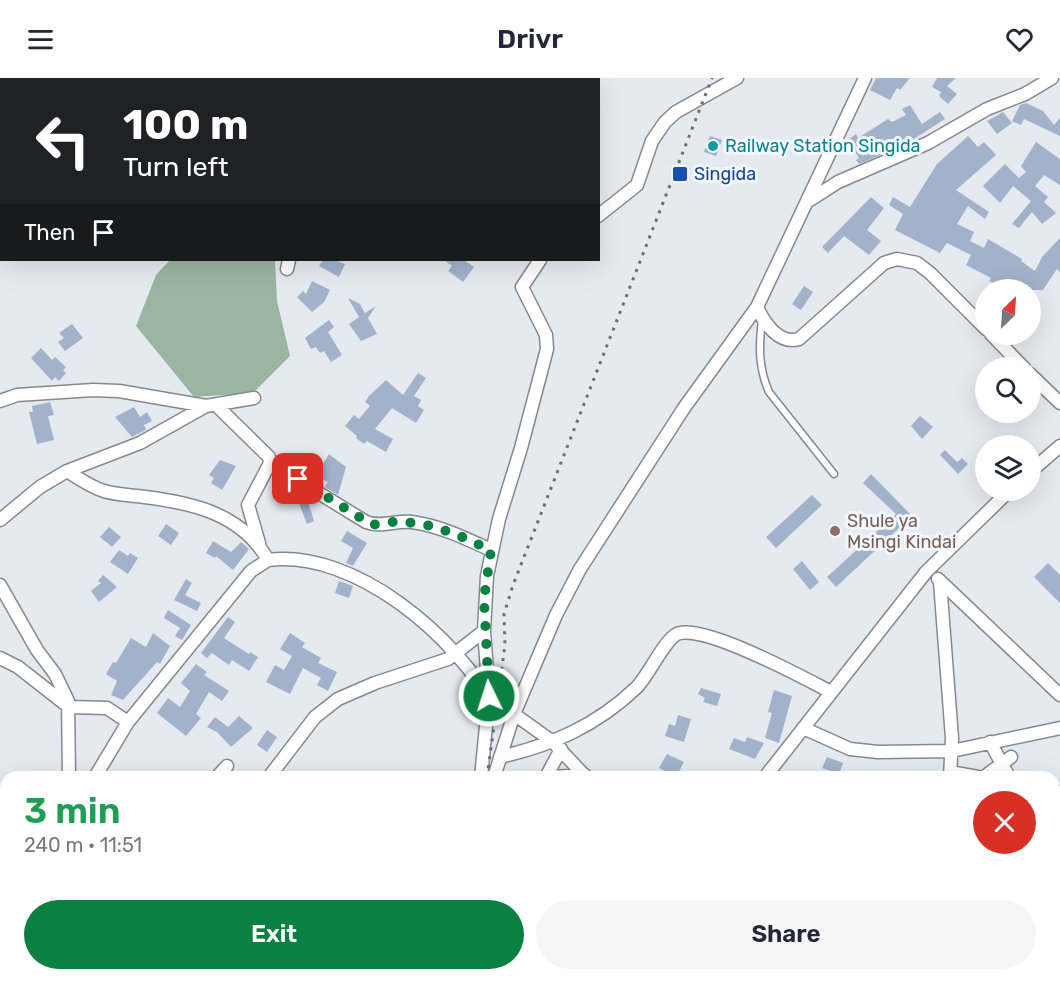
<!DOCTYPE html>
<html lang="en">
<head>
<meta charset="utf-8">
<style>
	:root { --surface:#fff; --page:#f6f6f7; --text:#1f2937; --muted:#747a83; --accent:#0b8043 }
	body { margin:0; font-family:Rubik,sans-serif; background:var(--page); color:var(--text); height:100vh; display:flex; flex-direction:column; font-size:22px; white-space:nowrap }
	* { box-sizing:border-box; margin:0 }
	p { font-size:20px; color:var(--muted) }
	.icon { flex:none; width:33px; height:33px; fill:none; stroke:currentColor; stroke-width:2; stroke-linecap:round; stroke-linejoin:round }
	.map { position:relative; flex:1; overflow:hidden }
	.panel { position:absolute; left:0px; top:693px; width:1060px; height:210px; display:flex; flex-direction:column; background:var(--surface); border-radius:18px 18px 0 0; box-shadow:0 6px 24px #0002 }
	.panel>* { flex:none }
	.guide { position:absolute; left:0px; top:0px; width:600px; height:183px; box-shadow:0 6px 24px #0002; background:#202124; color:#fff; overflow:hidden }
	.needle { width:39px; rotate:25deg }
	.controls { position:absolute; left:975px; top:201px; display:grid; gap:12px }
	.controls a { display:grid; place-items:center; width:66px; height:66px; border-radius:50%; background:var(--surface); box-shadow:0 6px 24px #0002; font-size:30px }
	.pin { position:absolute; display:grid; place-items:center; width:51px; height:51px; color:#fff; margin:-26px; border-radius:12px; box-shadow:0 3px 9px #0006 }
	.me { position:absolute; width:66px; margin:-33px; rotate:356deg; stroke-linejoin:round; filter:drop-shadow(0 0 4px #0008) }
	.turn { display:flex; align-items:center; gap:21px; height:126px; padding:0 24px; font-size:27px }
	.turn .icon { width:78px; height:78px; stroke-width:2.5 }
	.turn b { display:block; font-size:42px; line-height:51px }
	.then { display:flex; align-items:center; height:57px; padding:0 24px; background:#0003; gap:12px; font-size:22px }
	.round { display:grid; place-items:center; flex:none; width:63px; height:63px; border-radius:32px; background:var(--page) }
	.overview { display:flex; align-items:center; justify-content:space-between; height:102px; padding:0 24px }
	h1 { font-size:36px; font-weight:600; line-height:45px; color:#1e9e55 }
	.primary-button { display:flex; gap:12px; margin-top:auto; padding:12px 24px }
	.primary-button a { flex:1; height:69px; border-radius:36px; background:var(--accent); color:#fff; font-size:24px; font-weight:600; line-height:69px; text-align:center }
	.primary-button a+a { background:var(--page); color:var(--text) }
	header { display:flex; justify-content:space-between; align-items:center; height:78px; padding:0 24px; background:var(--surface); font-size:27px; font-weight:600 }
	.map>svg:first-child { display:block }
</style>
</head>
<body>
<header><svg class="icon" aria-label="menu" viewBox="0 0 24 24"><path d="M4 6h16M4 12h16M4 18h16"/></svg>Drivr<svg class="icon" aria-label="heart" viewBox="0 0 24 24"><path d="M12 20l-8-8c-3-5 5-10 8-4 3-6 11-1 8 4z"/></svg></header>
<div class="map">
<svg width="1060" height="903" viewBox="0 0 1060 903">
	<rect width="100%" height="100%" fill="#e5eaf0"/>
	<path fill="#9ab5a1" d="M170,182H275L277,223L290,278L253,315L194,319L136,248L156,197Z"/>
	<path fill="#a1b2ca" d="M876,0H910L900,12L897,10L890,22L870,12Z
		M937,0H956L947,8L957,16L948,26L939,18L941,14L932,9Z
		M1026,25L1043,33L1054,47L1060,40V58L1024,41L1021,47L1012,43L1020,27Z
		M910,27L922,46L940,34L945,41L906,66L859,86L856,82L859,80L848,62L856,56L858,60L888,41L892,44L906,37L902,31Z
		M1003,34L1012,45L997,56L987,43Z
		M710,58L722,62L716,78L704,74Z
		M968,58L978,69L984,64L996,77L956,112L989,134L985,141L968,128L957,146L974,154L970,163L984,170L988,161L1022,181L1021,183L1035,193L1042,179L1060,160V194L1057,191L1043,212H988L994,205L989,203L991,200L966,187L971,177L947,165L940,175L895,152L903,136L889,127L893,119L910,129L937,86Z
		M1036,64L1060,81V107L1044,97L1035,108L1048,119L1044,124L1056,135L1042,146L1032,134L1019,150L1012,146L1031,123L1013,108L1000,125L983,108L1005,86L1019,100L1026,94L1021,88Z
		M871,119L884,130L867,152L881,163L869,177L844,158L828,175L822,169Z
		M323,182H335L345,186L339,199L319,188Z
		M444,182H464L474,189L463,204L448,193L452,188Z
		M312,203L330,212L324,224L312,234L297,219L303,213L306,216Z
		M804,208L813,214L801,232L792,226Z
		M348,220L360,226L365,235L376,228L368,240L377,256L361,263L349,246L359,239Z
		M329,242L334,249L328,254L342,277L331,284L324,273L320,275L316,269L311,271L305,260Z
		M72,246L83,260L65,273L58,264L64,260L59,255Z
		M41,270L52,282L55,279L66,289L63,292L66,295L59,303L55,299L52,303L31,280Z
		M418,295L426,300L414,318L421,322L418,328L424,332L416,345L392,330L375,351L393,361L386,374L367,363L364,366L356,360L357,358L345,348L354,337L359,341L370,328L365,324L369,318L386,302L403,317Z
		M50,324L54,337L48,338L54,362L37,366L29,334H33L32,328Z
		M134,329L140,339L147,334L152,343L144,347L146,352L132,359L115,339Z
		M920,338L933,349L922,361L911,348Z
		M945,372L957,384L962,380L968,386L958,396L940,377Z
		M329,376L346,389L338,417L325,409L328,404L316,398Z
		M220,382L236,388L222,412L211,405L214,400L209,397Z
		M871,396L912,438L836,509L827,499L896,436L863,405Z
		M294,409L306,417L314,443L307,446L298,423L289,416Z
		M812,417L822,427L776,470L766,459Z
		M166,446L179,455L171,467L158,458Z
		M109,449L121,459L112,469L100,459Z
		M347,453L367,465L353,488L346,485L353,470L341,463Z
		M213,463L231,474L241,464L249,471L233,492L216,478L215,480L206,475Z
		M119,472L128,478L130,475L138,480L128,496L110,484Z
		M802,483L819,504L810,512L793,491Z
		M1048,485L1060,497V525L1034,499Z
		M103,497L117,509L99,524L91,513L101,505L98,503Z
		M186,501L192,505L185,517L201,525L197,533L174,522Z
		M339,503L353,508L349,520L335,515Z
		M168,532L191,547L182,562L175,558L180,550L164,540Z
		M228,539L235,544L224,560L249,576L250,574L258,579L249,593L232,582L229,587L212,575L207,580L201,575Z
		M153,555L170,568L160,586L157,584L123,622L111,617L117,603L106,596L113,584L116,585L131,560L146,569Z
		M290,555L305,565L302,569L321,580L318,585L337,594L328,613L317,607L321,600L303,590L290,616L266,604L275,587L284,592L292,578L280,571Z
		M196,586L207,594L204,597L229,613L222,623L209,614L196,636L201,640L186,658L157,635L168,620L180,629L190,613L181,605Z
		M701,610L721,616L717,628L703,624L705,620L698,616Z
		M774,612L792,618L779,665L765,660L772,635L768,634Z
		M678,637L691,641L684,664L665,658L669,646L675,648Z
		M239,638L253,650L231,669L217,654L207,649L215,639L228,649Z
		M267,652L277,659L267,674L257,667Z
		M747,659L764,665L755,681L729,671L734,660L745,664Z
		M667,676L684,684L676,699L659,690Z
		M827,679L843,685L839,696L822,690Z"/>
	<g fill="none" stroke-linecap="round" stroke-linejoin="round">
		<g stroke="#85898f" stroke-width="9">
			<path id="service" d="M762,241C759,267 758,289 769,314L834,396"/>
		</g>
		<g stroke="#85898f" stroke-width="15">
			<path id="minor" d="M89,0L92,2
				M222,0V2
				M276,0L284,2
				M182,2L183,0
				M0,120L2,122
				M810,122L838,104L928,65L987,31L1025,16L1052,0
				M598,138L637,107L652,63L665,44L676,34L737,0
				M287,191L289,182
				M757,229C764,245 779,267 799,261L874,194L884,185L897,181L917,185L930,195L986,251
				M991,256L1024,290
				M1030,296L1060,325
				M0,323L17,317L93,312L119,313L206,328L254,320
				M217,328L269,379L270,385L248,427L259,465
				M270,385L366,444C381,450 396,442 412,444C440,448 465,460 491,472
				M67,393C78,400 91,409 104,413C117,417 131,417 145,419C193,425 242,436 268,482C355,471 457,559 496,632
				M1030,394L1060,368
				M0,442L40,409L67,393L140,365L206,328
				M938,501L1060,617
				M940,504L952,660L950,699
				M0,507L37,572L55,596L68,623L69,699
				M0,580L18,589L69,629L107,630L128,644
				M514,636L553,664L583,696
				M803,650L850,671L878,674L952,673L1060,650
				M990,664L1009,699
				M500,679C552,667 596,648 636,610C649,598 666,557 680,555C710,549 802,599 831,614
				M950,694L978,699
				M95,699L128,644L251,493L268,482
				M217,699L227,688
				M269,699L315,639L338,621L375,605L448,581L484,553
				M481,699L489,618L484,553L487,498L499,441L521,370L547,271L546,257L522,209L540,182
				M494,699L514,636L556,537L580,491L684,330L757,229L865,0
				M546,699L561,671
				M551,699L585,697
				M765,699L926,494L1010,412
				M984,699L1011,679
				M1054,717L1060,714
				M0,776L6,774
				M1054,883L1060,885
				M459,897L463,903
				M536,897L558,903
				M35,903L42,897
				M167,903L174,897
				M485,903L490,897
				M578,903L581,897
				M715,903L716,897
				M988,903L990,897"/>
		</g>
		<use href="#service" stroke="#fff" stroke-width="6"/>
		<use href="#minor" stroke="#fff" stroke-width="12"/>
		<path stroke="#6b6f72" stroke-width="3" stroke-dasharray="3 6" stroke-linecap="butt" d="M487,699L505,567L504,536L513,507L712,0
			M503,897L504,903"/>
	</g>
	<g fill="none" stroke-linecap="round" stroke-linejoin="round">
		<path stroke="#0b8043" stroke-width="10" stroke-dasharray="0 18" d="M298,401L372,447L399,443L427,447L453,455L491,472L484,521L489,618"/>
	</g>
	<circle fill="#0f9aa8" stroke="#f2f7fe" stroke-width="2" cx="713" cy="68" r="6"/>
	<rect fill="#1a4fb4" stroke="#f2f7fe" stroke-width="2" x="672" y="88" width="16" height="16" rx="3"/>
	<circle fill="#8d6e63" stroke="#f2f7fe" stroke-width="2" cx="835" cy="453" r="6"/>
	<g text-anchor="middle" stroke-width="6" stroke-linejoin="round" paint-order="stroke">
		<g font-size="18" fill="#0d838f" stroke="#f2f7fe" text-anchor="start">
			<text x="725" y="74">Railway Station Singida</text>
		</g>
		<g font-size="18" fill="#164399" stroke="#f2f7fe" text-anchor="start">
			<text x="694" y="102">Singida</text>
		</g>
		<g font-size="18" fill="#785e54" stroke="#f2f7fe" text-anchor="start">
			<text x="847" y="449">Shule ya<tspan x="847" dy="21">Msingi Kindai</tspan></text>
		</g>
	</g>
</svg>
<div class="controls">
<a><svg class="needle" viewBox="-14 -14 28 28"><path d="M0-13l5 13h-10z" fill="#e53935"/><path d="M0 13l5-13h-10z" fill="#747a83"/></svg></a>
<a><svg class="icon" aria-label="search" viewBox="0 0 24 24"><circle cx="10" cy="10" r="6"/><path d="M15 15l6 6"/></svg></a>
<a><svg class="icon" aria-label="layers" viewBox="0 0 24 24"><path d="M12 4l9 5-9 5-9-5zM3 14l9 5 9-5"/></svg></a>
</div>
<div class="pin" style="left:298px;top:401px;background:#d93025"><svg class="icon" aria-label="arrive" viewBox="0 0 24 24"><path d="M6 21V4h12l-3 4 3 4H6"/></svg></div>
<svg class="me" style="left:489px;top:618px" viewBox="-20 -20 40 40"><circle r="17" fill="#0b8043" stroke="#fff" stroke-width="3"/><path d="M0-11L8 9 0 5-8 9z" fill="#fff"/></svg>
<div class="guide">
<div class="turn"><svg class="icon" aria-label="left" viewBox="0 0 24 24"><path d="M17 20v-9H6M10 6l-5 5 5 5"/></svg><div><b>100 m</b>Turn left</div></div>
<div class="then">Then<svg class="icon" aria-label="arrive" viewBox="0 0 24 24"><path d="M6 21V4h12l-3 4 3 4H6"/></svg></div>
</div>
<section class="panel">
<div class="overview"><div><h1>3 min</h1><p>240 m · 11:51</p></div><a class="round" style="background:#d93025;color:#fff"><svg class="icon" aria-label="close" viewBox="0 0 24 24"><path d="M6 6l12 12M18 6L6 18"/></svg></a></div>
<div class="primary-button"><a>Exit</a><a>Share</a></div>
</section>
</div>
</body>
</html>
